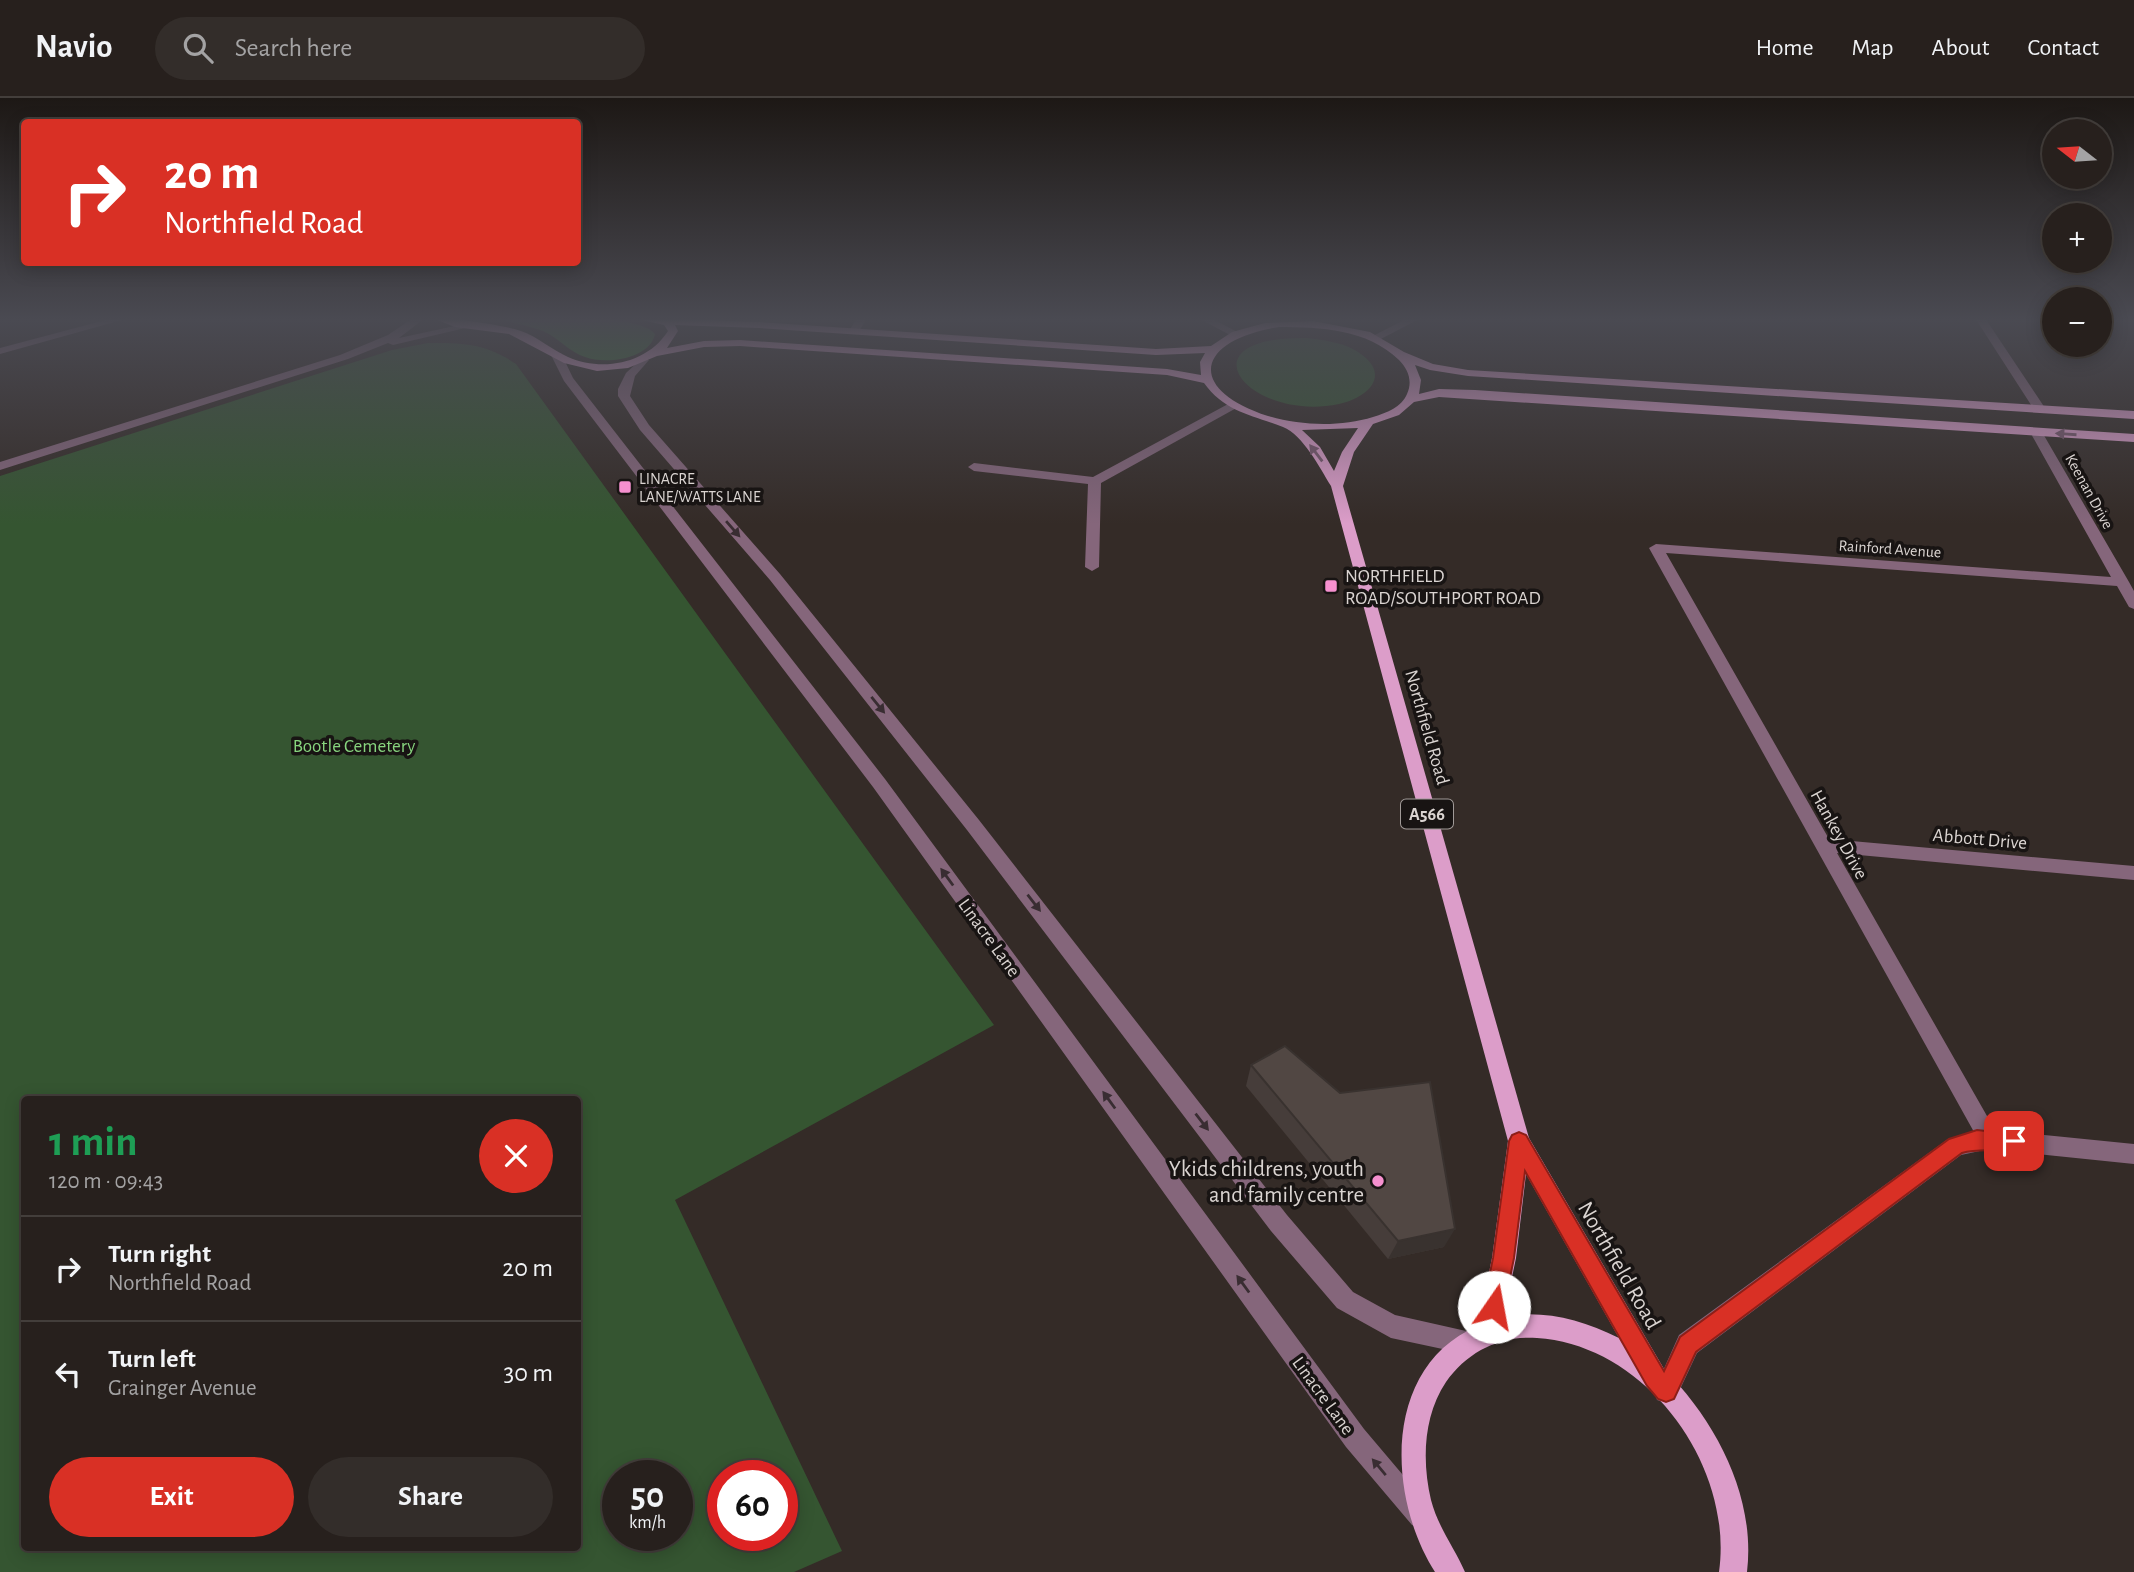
<!DOCTYPE html>
<html lang="en">
<head>
<meta charset="utf-8">
<style>
	:root { --surface:#27201d; --page:#332d2a; --text:#f1f3f6; --muted:#a4a3a4; --line:#433e3b; --accent:#d93025 }
	body { margin:0; font-family:"Alegreya Sans",sans-serif; background:var(--page); color:var(--text); height:100vh; display:flex; flex-direction:column; font-size:26px; white-space:nowrap }
	* { box-sizing:border-box; margin:0 }
	p { font-size:23px; color:var(--muted) }
	.icon { flex:none; width:38px; height:38px; fill:none; stroke:currentColor; stroke-width:2; stroke-linecap:round; stroke-linejoin:round }
	.map { position:relative; flex:1; overflow:hidden }
	.side { position:absolute; left:21px; top:998px; width:560px; height:455px; display:flex; flex-direction:column; background:var(--surface); border-radius:7px; box-shadow:0 4px 18px #0003,0 0 0 2px var(--line) }
	.side>* { flex:none }
	.top-card { position:absolute; left:21px; top:21px; width:560px; height:147px; border-radius:7px; box-shadow:0 4px 18px #0003,0 0 0 2px var(--line); background:#d93025; color:#fff; overflow:hidden }
	.needle { width:46px; rotate:287deg }
	.controls { position:absolute; left:2042px; top:21px; display:grid; gap:14px }
	.controls a { display:grid; place-items:center; width:70px; height:70px; border-radius:50%; background:var(--surface); box-shadow:0 4px 18px #0003,0 0 0 2px var(--line); font-size:35px }
	.speed { position:absolute; left:602px; top:1362px; display:flex; gap:14px; font-size:35px; font-weight:700; text-align:center }
	.speed>* { display:grid; place-content:center; width:91px; height:91px; border-radius:50%; background:var(--surface); box-shadow:0 4px 18px #0003,0 0 0 2px var(--line); line-height:1 }
	.speed small { font-size:18px; font-weight:400 }
	.speed .limit { border:10px solid #d22; background:#fff; color:#111 }
	.pin { position:absolute; display:grid; place-items:center; width:60px; height:60px; color:#fff; margin:-30px; border-radius:14px; box-shadow:0 4px 10px #0006 }
	.me { position:absolute; width:77px; margin:-38px; rotate:12deg; stroke-linejoin:round; filter:drop-shadow(0 0 5px #0008) }
	.turn { display:flex; align-items:center; gap:24px; height:147px; padding:0 28px; font-size:32px }
	.turn .icon { width:91px; height:91px; stroke-width:2.5 }
	.turn b { display:block; font-size:49px; line-height:60px }
	.round { display:grid; place-items:center; flex:none; width:74px; height:74px; border-radius:37px; background:var(--page) }
	.overview { display:flex; align-items:center; justify-content:space-between; height:119px; padding:0 28px }
	h1 { font-size:42px; font-weight:700; line-height:52px; color:#1e9e55 }
	.cta { display:flex; gap:14px; margin-top:auto; padding:14px 28px }
	.cta a { flex:1; height:80px; border-radius:42px; background:var(--accent); color:#fff; font-size:28px; font-weight:700; line-height:80px; text-align:center }
	.cta a+a { background:var(--page); color:var(--text) }
	ul { padding:0; list-style:none }
	li { display:flex; align-items:center; gap:21px; height:105px; padding:0 28px; border-top:2px solid var(--line) }
	li div { flex:1 }
	li b { display:block; font-size:26px }
	li em { font-style:normal }
	header { display:flex; align-items:center; gap:42px; box-sizing:border-box; height:98px; padding:0 35px; background:var(--surface); border-bottom:2px solid var(--line) }
	header strong { font-size:33px }
	nav { display:flex; gap:38px; margin-inline-start:auto; font-size:24px }
	.search { width:490px; height:63px; background:var(--page); display:flex; align-items:center; gap:18px; box-sizing:border-box; padding:0 24px; border-radius:38px; color:var(--muted); font-size:26px }
	.map>svg:first-child { display:block }
</style>
</head>
<body>
<header>
<strong>Navio</strong>
<div class="search"><svg class="icon" aria-label="search" viewBox="0 0 24 24"><circle cx="10" cy="10" r="6"/><path d="M15 15l6 6"/></svg>Search here</div>
<nav><a>Home</a><a>Map</a><a>About</a><a>Contact</a></nav>
</header>
<div class="map">
<svg width="2134" height="1474" viewBox="0 0 2134 1474">
	<rect width="100%" height="100%" fill="#342b27"/>
	<path fill="#355531" fill-rule="evenodd" d="M1307,240C1323,242 1339,244 1353,251C1392,272 1374,298 1339,306C1249,325 1178,238 1307,240Z
		M428,245C464,245 485,245 516,266L994,927L675,1102L842,1453L794,1474H0V378L392,252ZM24,1001H578V1449H24ZM618,1377H677V1437H618ZM723,1377H782V1437H723Z"/>
	<path fill="#376f31" d="M490,220C519,219 639,214 655,236C650,261 606,267 585,259C569,254 559,240 543,233C526,227 508,223 490,220Z"/>
	<g fill="none" stroke-linecap="round" stroke-linejoin="round">
		<path fill="#85667b" fill-rule="evenodd" d="M113,220H129L0,256V250Z
			M413,220H425L399,240L473,224L478,227L393,247L388,245L348,261L0,372V364L340,257L388,237Z
			M857,220H867L858,235H850L849,233Z
			M1198,220H1211L1241,236L1232,238Z
			M1408,220H1421L1377,243L1367,241Z
			M1975,220H1985L2045,310L2043,313H2035Z
			M553,255H561L573,280L885,681L1364,1331L1430,1409L1434,1418L1430,1427L1421,1431L1412,1427L1346,1349L873,689L564,283L551,257Z
			M643,259L649,262L635,278L630,298L649,327L780,476L979,722L1287,1117L1353,1194L1395,1217L1475,1235L1478,1244L1475,1253L1466,1256L1391,1240L1337,1210L1271,1133L967,732L770,482L640,332L618,298V291L626,275Z
			M1230,305L1240,308L1101,385L1099,469L1092,473L1085,469L1088,386L974,373L968,369L974,365L1093,379Z
			M2036,330L2042,334L2129,484L2134,493V511L2129,509L2117,488L1666,455L1829,741L2134,768V782L1837,755L1995,1032L2134,1046V1066L1989,1051L1961,1057L1697,1255L1675,1302L1666,1305L1657,1302L1654,1293L1679,1237L1948,1041L1974,1034L1649,450L1656,446L2111,479L2030,334Z"/>
		<path fill="#dc9dc9" fill-rule="evenodd" d="M432,220C448,219 505,227 521,233C538,239 552,252 568,259C602,274 647,266 668,233L664,227L642,222L641,220L759,224L1156,251L1211,248L1232,234L1265,225L1313,223L1370,234L1404,254L1433,266L1468,272L2134,313V321L1468,278L1430,272L1415,267L1421,282L1419,296L1439,291L1475,292L2134,336V344L1439,299L1414,304L1399,317L1373,326L1354,354L1343,388L1529,1040L1664,1271C1716,1323 1756,1399 1747,1474H1719C1734,1367 1646,1247 1537,1240C1500,1237 1467,1254 1446,1284C1423,1318 1422,1364 1431,1402C1438,1429 1454,1449 1465,1474H1435C1387,1399 1382,1268 1478,1228L1492,1160L1508,1043L1331,388C1320,370 1303,337 1283,329C1252,317 1225,314 1204,285L1167,277L740,248L704,249L657,258L628,270L597,273L564,265L509,236L455,229ZM675,227L759,230L1156,257L1205,255L1200,264L1201,277L1167,271L740,242L704,243L667,250L678,233ZM1279,229C1321,229 1367,231 1399,262C1408,271 1413,283 1407,296C1402,309 1386,315 1373,319C1341,329 1301,328 1268,318C1185,291 1196,242 1279,229ZM1358,330L1342,354L1334,373L1320,349L1302,332ZM1526,1076L1619,1240C1581,1221 1545,1212 1504,1218L1516,1160Z"/>
	</g>
	<path fill="#463d3a" d="M1251,967L1340,995L1444,1149L1388,1161L1246,988Z"/>
	<path fill="#39322f" d="M1455,1131L1444,1149L1388,1161L1398,1143Z"/>
	<path fill="#514743" stroke="#39322f" stroke-width="2" d="M1285,948L1340,995L1430,984L1455,1131L1398,1143L1251,967Z"/>
	<defs><path id="oneway-solid" d="M-6-.8H1V-3.2L6.5 0L1 3.2V.8H-6Z" transform="scale(1.75)"/></defs>
	<g fill="#7a586e">
		<use href="#oneway-solid" transform="translate(2066 336) rotate(-176)"/>
		<use href="#oneway-solid" transform="translate(1316 355) rotate(-127)"/>
	</g>
	<g fill="#392d32">
		<use href="#oneway-solid" transform="translate(733 431) rotate(49)"/>
		<use href="#oneway-solid" transform="translate(878 607) rotate(51)"/>
		<use href="#oneway-solid" transform="translate(947 779) rotate(-126)"/>
		<use href="#oneway-solid" transform="translate(1034 805) rotate(52)"/>
		<use href="#oneway-solid" transform="translate(1109 1002) rotate(-126)"/>
		<use href="#oneway-solid" transform="translate(1202 1024) rotate(52)"/>
		<use href="#oneway-solid" transform="translate(1243 1186) rotate(-126)"/>
		<use href="#oneway-solid" transform="translate(1379 1369) rotate(-130)"/>
	</g>
	<linearGradient id="sky" x2="0" y2="1"><stop stop-color="#1d1815"/><stop offset="0.52" stop-color="#4a4a52"/><stop offset="1" stop-color="#4a4a52" stop-opacity="0"/></linearGradient>
	<rect width="2134" height="426" fill="url(#sky)"/>
	<path fill="#d93025" stroke="#8d1f18" stroke-width="2" d="M1977,1032L2021,1037L2024,1043L2021,1049C2003,1056 1982,1049 1962,1055L1696,1254L1674,1301L1666,1304L1658,1301L1647,1288L1525,1073L1514,1160L1504,1209L1501,1216L1494,1219L1486,1216L1483,1209L1493,1160L1509,1043L1512,1037L1519,1034L1526,1037L1664,1273L1680,1239L1949,1041Z"/>
	<g fill="#f690cf" stroke="#181413" stroke-width="2.5">
		<rect x="618" y="382" width="14" height="14" rx="3.5"/>
		<rect x="1324" y="481" width="14" height="14" rx="3.5"/>
		<circle cx="1378" cy="1083" r="7"/>
	</g>
	<g text-anchor="middle" stroke-width="7" stroke-linejoin="round" paint-order="stroke">
		<g font-size="16" fill="#dad4d1" stroke="#181413" text-anchor="start">
			<text x="639" y="386">LINACRE<tspan x="639" dy="18">LANE/WATTS LANE</tspan></text>
		</g>
		<g font-size="16" fill="#dad4d1" stroke="#181413">
			<text transform="translate(2090 393) rotate(61)" y="6">Keenan Drive</text>
			<text transform="translate(1890 450) rotate(4)" y="6">Rainford Avenue</text>
		</g>
		<rect fill="#181413" stroke="#a09a98" stroke-width="2" x="1401" y="701.5" width="52" height="29" rx="5"/>
		<g font-size="18" font-weight="bold" fill="#dad4d1">
			<text x="1427" y="722">A566</text>
		</g>
		<g font-size="19" fill="#dad4d1" stroke="#181413" text-anchor="start">
			<text x="1345" y="484">NORTHFIELD<tspan x="1345" dy="22">ROAD/SOUTHPORT ROAD</tspan></text>
		</g>
		<g font-size="19" fill="#dad4d1" stroke="#181413">
			<text transform="translate(1428 629) rotate(74)" y="7">Northfield Road</text>
			<text transform="translate(1840 736) rotate(61)" y="7">Hankey Drive</text>
			<text transform="translate(1980 740) rotate(5)" y="7">Abbott Drive</text>
			<text transform="translate(990 839) rotate(54)" y="7">Linacre Lane</text>
			<text transform="translate(1324 1297) rotate(54)" y="7">Linacre Lane</text>
		</g>
		<g font-size="19" fill="#87d47e" stroke="#181413">
			<text x="354" y="654">Bootle Cemetery</text>
		</g>
		<g font-size="23" fill="#dad4d1" stroke="#181413" text-anchor="end">
			<text x="1364" y="1078">Ykids childrens, youth<tspan x="1364" dy="26">and family centre</tspan></text>
		</g>
		<g font-size="23" fill="#dad4d1" stroke="#181413">
			<text transform="translate(1620 1167) rotate(60)" y="8">Northfield Road</text>
		</g>
	</g>
</svg>
<div class="controls">
<a><svg class="needle" viewBox="-14 -14 28 28"><path d="M0-13l5 13h-10z" fill="#e53935"/><path d="M0 13l5-13h-10z" fill="#a4a3a4"/></svg></a>
<a>+</a>
<a>−</a>
</div>
<div class="speed"><div>50<small>km/h</small></div><div class="limit">60</div></div>
<div class="pin" style="left:2014px;top:1043px;background:#d93025"><svg class="icon" aria-label="arrive" viewBox="0 0 24 24"><path d="M6 21V4h12l-3 4 3 4H6"/></svg></div>
<svg class="me" style="left:1494px;top:1209px" viewBox="-20 -20 40 40"><circle r="19" fill="#fff"/><path d="M0-13L10 11 0 6-10 11z" fill="#d93025"/></svg>
<div class="top-card">
<div class="turn"><svg class="icon" aria-label="right" viewBox="0 0 24 24"><path d="M7 20v-9h11M14 6l5 5-5 5"/></svg><div><b>20 m</b>Northfield Road</div></div>
</div>
<section class="side">
<div class="overview"><div><h1>1 min</h1><p>120 m · 09:43</p></div><a class="round" style="background:#d93025;color:#fff"><svg class="icon" aria-label="close" viewBox="0 0 24 24"><path d="M6 6l12 12M18 6L6 18"/></svg></a></div>
<ul>
<li><svg class="icon" aria-label="right" viewBox="0 0 24 24"><path d="M7 20v-9h11M14 6l5 5-5 5"/></svg><div><b>Turn right</b><p>Northfield Road</p></div><em>20 m</em></li>
<li><svg class="icon" aria-label="left" viewBox="0 0 24 24"><path d="M17 20v-9H6M10 6l-5 5 5 5"/></svg><div><b>Turn left</b><p>Grainger Avenue</p></div><em>30 m</em></li>
</ul>
<div class="cta"><a>Exit</a><a>Share</a></div>
</section>
</div>
</body>
</html>
